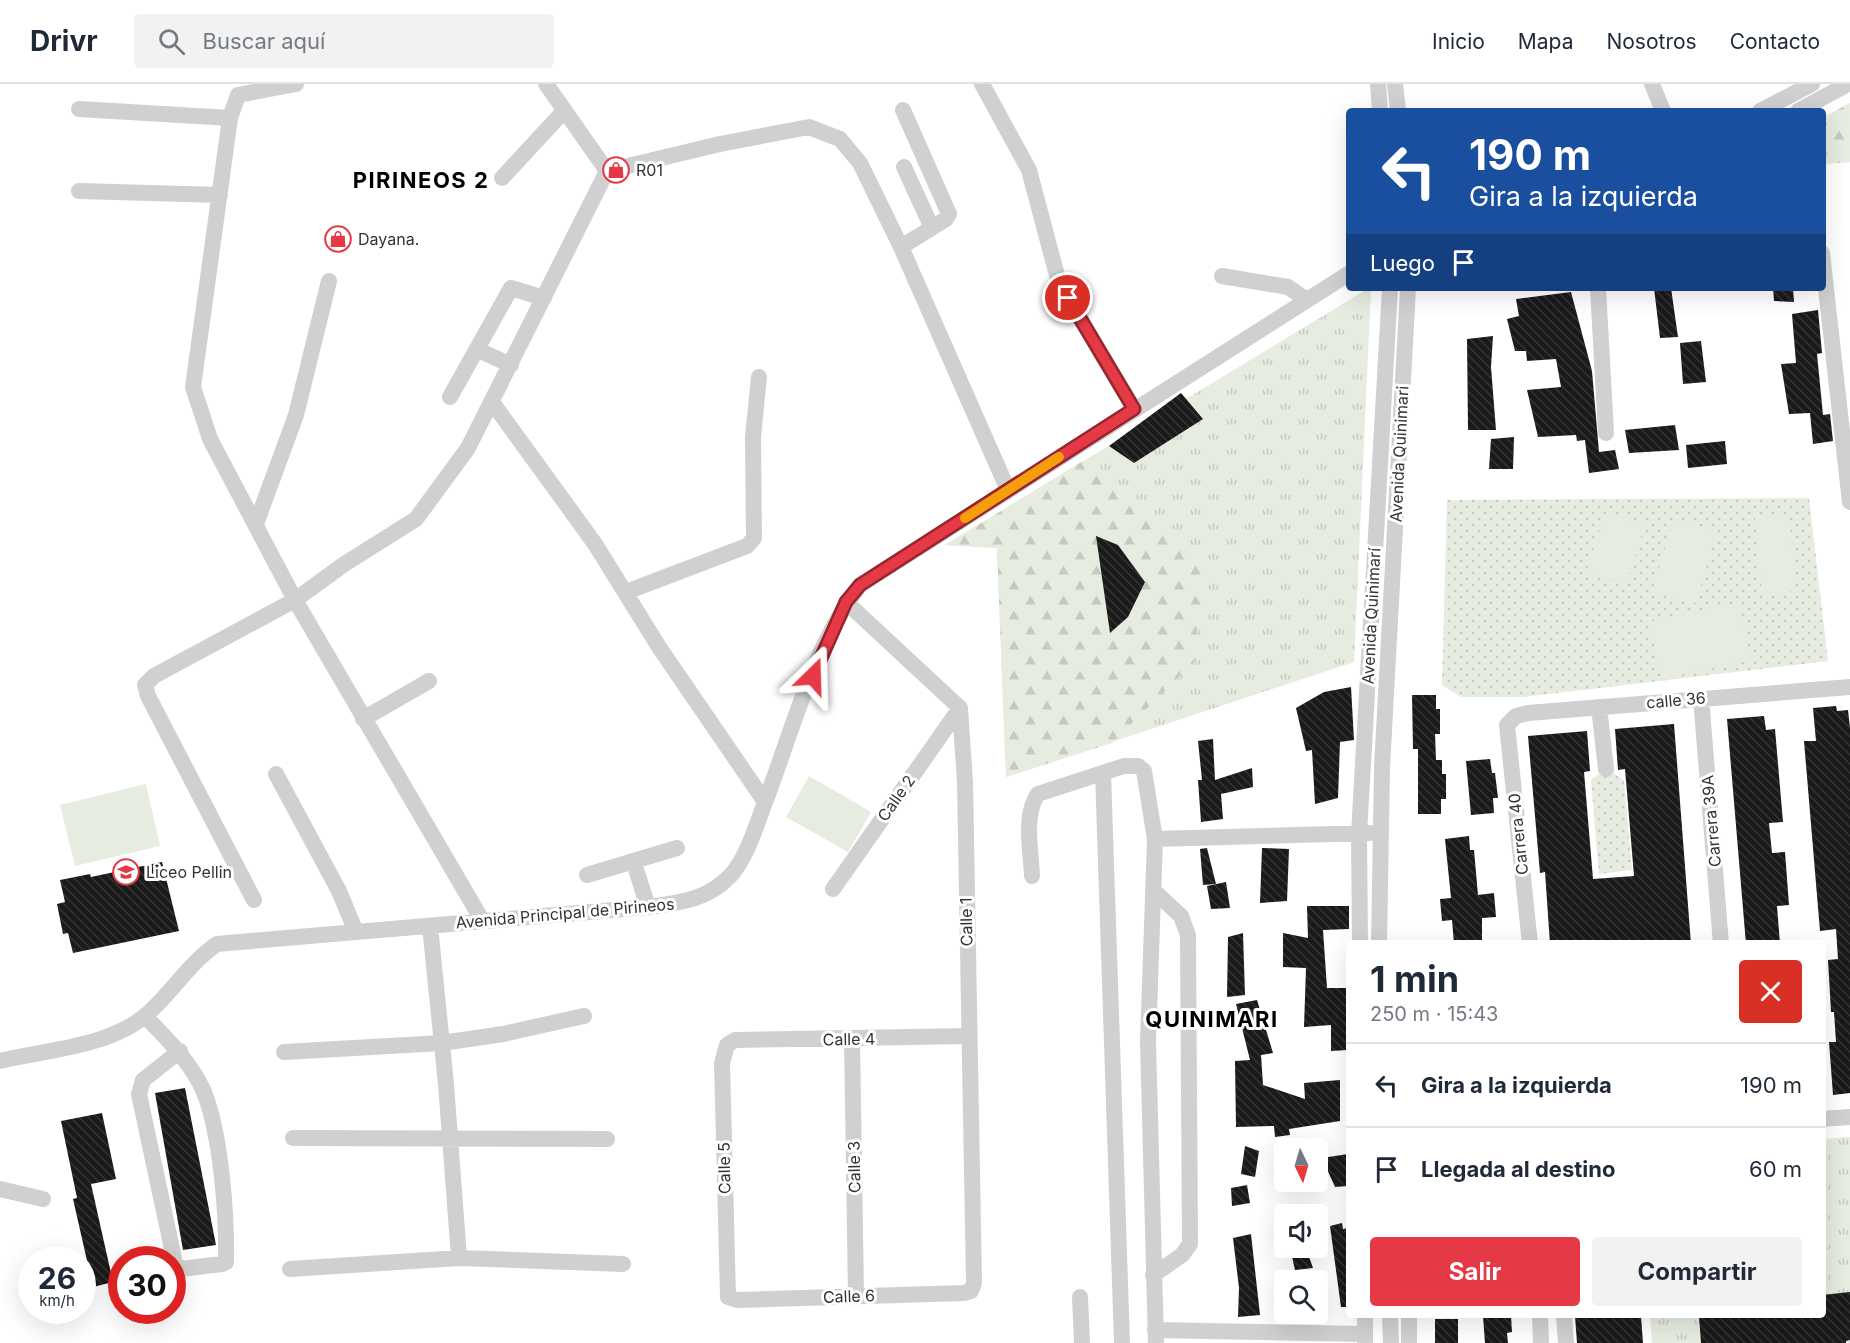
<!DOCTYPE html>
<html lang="es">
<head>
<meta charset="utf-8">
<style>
	:root { --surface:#fff; --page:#f2f2f3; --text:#1f2937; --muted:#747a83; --line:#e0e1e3; --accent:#e63946 }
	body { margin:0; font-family:Inter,sans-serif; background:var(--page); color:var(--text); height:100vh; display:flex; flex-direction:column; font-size:22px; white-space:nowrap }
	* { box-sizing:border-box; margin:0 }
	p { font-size:20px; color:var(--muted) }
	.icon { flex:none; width:33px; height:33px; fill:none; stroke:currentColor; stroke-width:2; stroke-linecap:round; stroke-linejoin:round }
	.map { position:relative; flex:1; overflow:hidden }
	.side { position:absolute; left:1346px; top:856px; width:480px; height:378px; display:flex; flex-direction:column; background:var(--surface); border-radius:6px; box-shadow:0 6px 24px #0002 }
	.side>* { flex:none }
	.banner { position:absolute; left:1346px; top:24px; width:480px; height:183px; border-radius:6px; box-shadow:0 6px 24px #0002; background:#1a4fa0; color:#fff; overflow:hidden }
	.needle { width:39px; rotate:175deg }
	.buttons { position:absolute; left:1274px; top:1054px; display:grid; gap:12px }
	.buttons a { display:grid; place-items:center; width:54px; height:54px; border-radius:6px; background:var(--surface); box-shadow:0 6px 24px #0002; font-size:30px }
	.speed { position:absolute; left:18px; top:1162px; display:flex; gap:12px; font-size:30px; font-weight:700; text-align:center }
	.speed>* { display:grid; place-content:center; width:78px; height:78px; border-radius:50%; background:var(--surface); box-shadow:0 6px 24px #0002; line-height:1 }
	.speed small { font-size:15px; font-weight:400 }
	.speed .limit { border:9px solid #d22; background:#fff; color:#111 }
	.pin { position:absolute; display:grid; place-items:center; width:51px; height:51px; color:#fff; margin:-26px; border:3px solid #fff; border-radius:50%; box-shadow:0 2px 6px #0007 }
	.me { position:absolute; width:66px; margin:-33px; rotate:22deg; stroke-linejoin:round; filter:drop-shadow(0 0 4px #0008) }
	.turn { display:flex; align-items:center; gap:21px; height:126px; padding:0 24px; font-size:27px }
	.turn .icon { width:78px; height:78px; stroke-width:2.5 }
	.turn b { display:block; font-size:42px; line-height:51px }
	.then { display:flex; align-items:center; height:57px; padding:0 24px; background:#0003; gap:12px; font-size:22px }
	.round { display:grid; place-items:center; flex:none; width:63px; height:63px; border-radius:6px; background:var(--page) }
	.summary { display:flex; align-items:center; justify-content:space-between; height:102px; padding:0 24px }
	h1 { font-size:36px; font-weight:700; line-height:45px }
	.cta { display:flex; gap:12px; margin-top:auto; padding:12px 24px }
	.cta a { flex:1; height:69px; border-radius:6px; background:var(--accent); color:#fff; font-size:24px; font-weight:700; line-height:69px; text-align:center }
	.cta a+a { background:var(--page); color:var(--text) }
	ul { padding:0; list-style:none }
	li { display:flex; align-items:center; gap:18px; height:84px; padding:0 24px; border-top:2px solid var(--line) }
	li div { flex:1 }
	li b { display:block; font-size:22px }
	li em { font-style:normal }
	header { display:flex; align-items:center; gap:36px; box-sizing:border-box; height:84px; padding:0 30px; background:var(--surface); border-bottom:2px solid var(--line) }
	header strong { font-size:28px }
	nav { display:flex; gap:33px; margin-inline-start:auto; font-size:21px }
	.search { width:420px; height:54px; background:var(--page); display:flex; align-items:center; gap:15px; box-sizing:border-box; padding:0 21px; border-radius:6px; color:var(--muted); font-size:22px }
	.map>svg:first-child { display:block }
</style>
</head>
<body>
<header>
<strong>Drivr</strong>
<div class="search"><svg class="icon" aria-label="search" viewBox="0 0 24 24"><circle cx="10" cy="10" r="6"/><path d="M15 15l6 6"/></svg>Buscar aquí</div>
<nav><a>Inicio</a><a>Mapa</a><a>Nosotros</a><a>Contacto</a></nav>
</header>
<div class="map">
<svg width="1850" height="1259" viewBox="0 0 1850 1259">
	<defs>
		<pattern id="grass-tufts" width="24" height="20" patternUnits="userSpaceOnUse" patternTransform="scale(1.5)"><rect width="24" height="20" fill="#e6ecdf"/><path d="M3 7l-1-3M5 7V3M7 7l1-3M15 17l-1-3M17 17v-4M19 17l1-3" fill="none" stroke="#c6cbc0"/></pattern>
		<pattern id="forest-firs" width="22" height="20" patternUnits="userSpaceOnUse" patternTransform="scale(1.5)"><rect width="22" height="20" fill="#e6ecdf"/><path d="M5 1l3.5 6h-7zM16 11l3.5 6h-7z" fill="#c6cbc0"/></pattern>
		<pattern id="park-dots" width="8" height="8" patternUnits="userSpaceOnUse" patternTransform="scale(1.5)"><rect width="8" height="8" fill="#e6ecdf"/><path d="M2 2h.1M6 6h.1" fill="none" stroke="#c6cbc0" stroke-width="1.8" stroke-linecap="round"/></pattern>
		<pattern id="building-back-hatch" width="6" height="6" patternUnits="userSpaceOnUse" patternTransform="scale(1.5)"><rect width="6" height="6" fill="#1a1a1a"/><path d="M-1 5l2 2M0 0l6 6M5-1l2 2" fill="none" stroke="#333"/></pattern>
	</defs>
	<rect width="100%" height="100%" fill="#fff"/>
	<path fill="url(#grass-tufts)" d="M1369,204H1371L1354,578L1006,693L997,464L945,461Z
		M1850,1053V1259H1652L1650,1232H1822L1823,1055Z"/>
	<path fill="url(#forest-firs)" d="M1850,19V78L1826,80L1823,65V33Z
		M1083,377L1205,469L1194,578L1112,659L1006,693L997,464L945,461Z"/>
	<path fill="url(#park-dots)" d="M1809,414L1828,577L1524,613H1461L1442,601L1447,416Z
		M1606,685L1624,696L1632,786L1599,790L1591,696Z"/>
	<path fill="#e6ecdf" d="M1605,429L1645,441L1626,500L1586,488Z
		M1789,430L1796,507L1762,510L1755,433Z
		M1674,435L1717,447L1696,519L1652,507Z
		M1739,518L1751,576L1662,595L1649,538Z
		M809,692L871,728L848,768L786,733Z
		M146,700L160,762L75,782L60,721Z"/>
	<path fill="url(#building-back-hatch)" d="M1654,204H1671L1678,253L1660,254Z
		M1773,204H1793L1794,218L1774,217Z
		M1571,208L1592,287L1599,368L1615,366L1619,385L1589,389L1585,356L1577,357L1576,351L1538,353L1527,306L1561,303L1556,275L1527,277L1526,267H1515L1507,235L1519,232L1516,215Z
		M1818,226L1822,269L1817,270L1823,331L1830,330L1833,357L1813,360L1810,329L1789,330L1781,280L1796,279L1792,230Z
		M1493,252L1491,283L1496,346H1468L1467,255Z
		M1701,257L1706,298L1683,300L1680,259Z
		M1181,309L1203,335L1134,379L1109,362Z
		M1675,341L1679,366L1629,369L1625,346Z
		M1514,353L1513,385H1489L1491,355Z
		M1725,357L1727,380L1688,384L1686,361Z
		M1096,452L1118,461L1145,498L1128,533L1110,549Z
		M1351,603L1354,656L1340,658L1338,714L1315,720L1312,666L1306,667L1296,624L1324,608Z
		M1412,611H1436V625H1440V650H1435L1436,676H1442V690H1446V715H1441V730H1418V665H1413Z
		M1836,622L1837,627L1848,626L1850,644V1009L1833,1011L1829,958H1836L1834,928H1831L1828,876L1838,875L1836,845L1820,847L1804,657H1816L1813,624Z
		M1764,632L1766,646L1775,645L1783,738L1769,739L1772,769L1785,768L1789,821L1777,822L1780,860H1746L1727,635Z
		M1674,640L1691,860H1550L1545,788L1540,789L1528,652L1587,647L1590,687L1584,688L1593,795L1634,792L1625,685L1618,686L1615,645Z
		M1213,655L1215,696L1252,684L1253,703L1221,710L1223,735L1201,738L1198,696H1202L1198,657Z
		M1490,675L1492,689H1495L1498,714H1493L1494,729L1471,731L1466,677Z
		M1469,752L1470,766H1474L1478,811L1494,809L1496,833L1482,834V860H1454L1452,836L1442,837L1440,815L1451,814L1445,755Z
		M1207,764L1216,800L1203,801L1200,765Z
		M1262,764L1289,765L1287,817L1260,819Z
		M162,778L179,847L73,869L68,849L63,850L57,820L65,818L60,796L90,790L91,793Z
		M1226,798L1230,824L1211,825L1207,802Z
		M1307,822H1349V845L1323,846L1327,904H1348V966L1331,967V941L1304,943L1306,884L1283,883V849L1308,854Z
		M1243,849L1245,911L1227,913L1228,853Z
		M1257,916L1273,969L1261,971L1263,1001L1305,1015L1304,999L1340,996V1037L1289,1045L1290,1051L1275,1053L1274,1042L1236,1043L1235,977L1250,976L1236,920Z
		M185,1004L216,1161L183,1166L155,1009Z
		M102,1029L116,1095L91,1100L113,1198L93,1203L73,1115L77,1114L61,1037Z
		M1245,1062L1259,1067L1255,1093L1241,1090Z
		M1348,1070V1102L1335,1103L1322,1074Z
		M1247,1101L1250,1119L1232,1122L1231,1104Z
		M1342,1139L1343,1145L1348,1144V1223H1341L1330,1142Z
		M1251,1150L1260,1231L1238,1233L1239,1204L1233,1154Z
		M1290,1164H1306L1313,1184L1295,1186Z
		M1850,1208V1256L1846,1257V1259H1701L1699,1232H1822V1211Z
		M1483,1232H1511L1512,1248L1507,1249L1508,1259H1485Z
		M1575,1232H1641L1643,1259H1577Z
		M1435,1235H1458V1259H1435Z"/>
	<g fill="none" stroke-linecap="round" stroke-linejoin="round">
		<path stroke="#d0d0d0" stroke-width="16" d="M546,0L607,87
			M982,0L1029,86L1059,199L1134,325
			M1378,0L1380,27
			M1395,0L1398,27
			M1652,0L1663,27
			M238,11L230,34L193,303L210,355L295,516L482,836
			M238,11L296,0
			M79,25L230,34
			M1760,27L1812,0
			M1798,27L1848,0
			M904,83L932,144
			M502,94L564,27
			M79,107L220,111
			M901,163L946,135L949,130L903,26
			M1822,169L1850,418
			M1222,192L1288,203L1307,216
			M1598,204L1606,349
			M478,266L511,281
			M450,313L511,204L544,214
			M492,318L595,460L659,563L765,718
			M256,440L296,331L329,197
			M626,508L747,462L754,454L753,353L759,293
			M846,518L960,624L965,698L974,1199L971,1207L964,1209L737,1216L728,1213L722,979L727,961L735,956L969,952
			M1701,614L1721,860
			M1599,623L1606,685
			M363,635L429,597
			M1103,689L1122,1259
			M276,690L339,807L356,848
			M1155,755L1370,749
			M634,779L648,823
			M587,791L677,764
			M1032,792C1031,767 1023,731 1038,710L1124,682H1138L1144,687L1155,755L1148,957L1156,1259
			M833,805L960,624
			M1153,806L1181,832L1188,851L1190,1160L1182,1171L1153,1191
			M254,816L148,612L145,601L154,592L295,516L343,481L416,435L468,364L607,87L720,60L809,43L840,55L860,79L901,163L1008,406
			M430,842L446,1000L459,1174
			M1360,860L1359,750L1390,204
			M1379,860L1382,684L1408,204
			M1530,860L1507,641L1516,632L1528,629L1850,603
			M145,932C167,955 191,978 204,1008C221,1051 227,1131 226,1178L222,1180L180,1185L175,1179L139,1010L143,996L180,967
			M852,955L856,1211
			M284,968L442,959L503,950L584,932
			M0,977C46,966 107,963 145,932C171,910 188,880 217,860L648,823C679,819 708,816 731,791C749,770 757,738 767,713C793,644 815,559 860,501L1348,190
			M1822,1035L1850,1033
			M293,1054L607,1055
			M0,1105L43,1115
			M290,1185L459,1174L623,1180
			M1080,1213L1082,1259
			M1365,1232V1259
			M1390,1232L1391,1259
			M1409,1232V1259
			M1540,1232L1541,1259
			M1564,1232L1566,1259
			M1155,1246L1365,1250"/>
	</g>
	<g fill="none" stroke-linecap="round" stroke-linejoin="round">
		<g stroke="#96252e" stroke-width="15">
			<path id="route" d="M813,592L846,518L860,501L1134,325L1068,214"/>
		</g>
		<use href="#route" stroke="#e63946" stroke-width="10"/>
		<path stroke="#f59e0b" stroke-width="10" d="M965,434L1059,373"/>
	</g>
	<defs>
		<g id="shop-ring" transform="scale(1.35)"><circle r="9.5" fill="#fff" stroke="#e63946" stroke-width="1.5"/><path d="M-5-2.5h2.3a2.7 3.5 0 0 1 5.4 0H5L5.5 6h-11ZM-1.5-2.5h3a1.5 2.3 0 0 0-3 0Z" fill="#e63946"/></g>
		<g id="school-ring" transform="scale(1.35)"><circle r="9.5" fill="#fff" stroke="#e63946" stroke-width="1.5"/><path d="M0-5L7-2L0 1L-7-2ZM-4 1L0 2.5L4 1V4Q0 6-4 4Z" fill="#e63946"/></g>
	</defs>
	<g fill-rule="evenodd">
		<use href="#shop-ring" x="616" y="86"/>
		<use href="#shop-ring" x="338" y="155"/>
		<use href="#school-ring" x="126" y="788"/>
	</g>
	<g text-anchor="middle" stroke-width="6" stroke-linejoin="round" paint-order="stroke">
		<g font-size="16" fill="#333" stroke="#fff" text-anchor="start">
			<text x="636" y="92">R01</text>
			<text x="358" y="161">Dayana.</text>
			<text x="146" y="794">Liceo Pellin</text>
		</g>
		<g font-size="16" fill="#333" stroke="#fff">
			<text transform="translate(1399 370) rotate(-87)" y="6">Avenida Quinimari</text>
			<text transform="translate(1371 532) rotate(-87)" y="6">Avenida Quinimarí</text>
			<text transform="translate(1676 616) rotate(-5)" y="6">calle 36</text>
			<text transform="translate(896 714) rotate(-55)" y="6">Calle 2</text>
			<text transform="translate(1711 737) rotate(-95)" y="6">Carrera 39A</text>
			<text transform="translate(1518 750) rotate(-96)" y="6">Carrera 40</text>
			<text transform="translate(565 829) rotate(-5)" y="6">Avenida Principal de Pirineos</text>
			<text transform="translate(966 838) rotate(-91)" y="6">Calle 1</text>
			<text transform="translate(849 955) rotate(-1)" y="6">Calle 4</text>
			<text transform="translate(854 1083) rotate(-91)" y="6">Calle 3</text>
			<text transform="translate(724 1084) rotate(-91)" y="6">Calle 5</text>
			<text transform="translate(849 1212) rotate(-2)" y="6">Calle 6</text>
		</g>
		<g font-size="22" font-weight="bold" letter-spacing="1.5" fill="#000" stroke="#fff">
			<text x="421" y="104">PIRINEOS 2</text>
			<text x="1212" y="943">QUINIMARI</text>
		</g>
	</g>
</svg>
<div class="buttons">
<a><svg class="needle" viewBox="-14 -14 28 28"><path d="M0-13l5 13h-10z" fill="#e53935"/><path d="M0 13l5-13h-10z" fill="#747a83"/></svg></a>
<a><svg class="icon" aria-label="sound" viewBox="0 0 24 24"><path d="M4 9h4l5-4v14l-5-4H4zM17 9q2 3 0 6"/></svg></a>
<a><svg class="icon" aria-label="search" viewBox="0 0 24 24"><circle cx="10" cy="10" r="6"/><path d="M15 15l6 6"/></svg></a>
</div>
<div class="speed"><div>26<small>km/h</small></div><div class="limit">30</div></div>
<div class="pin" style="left:1068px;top:214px;background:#d93025"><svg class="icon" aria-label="arrive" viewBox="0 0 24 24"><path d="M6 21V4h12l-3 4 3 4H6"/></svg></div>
<svg class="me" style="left:813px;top:592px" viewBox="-20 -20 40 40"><path d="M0-17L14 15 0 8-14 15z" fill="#e63946" stroke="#fff" stroke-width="4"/></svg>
<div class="banner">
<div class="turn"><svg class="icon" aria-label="left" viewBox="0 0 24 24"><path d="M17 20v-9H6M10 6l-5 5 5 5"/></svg><div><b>190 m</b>Gira a la izquierda</div></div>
<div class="then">Luego<svg class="icon" aria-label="arrive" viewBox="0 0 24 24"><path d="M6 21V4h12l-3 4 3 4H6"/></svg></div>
</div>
<section class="side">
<div class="summary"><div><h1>1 min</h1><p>250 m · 15:43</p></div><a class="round" style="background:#d93025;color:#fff"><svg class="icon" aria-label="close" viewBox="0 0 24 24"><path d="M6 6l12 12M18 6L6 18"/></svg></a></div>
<ul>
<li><svg class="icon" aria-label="left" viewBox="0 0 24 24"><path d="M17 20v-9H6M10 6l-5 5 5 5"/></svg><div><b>Gira a la izquierda</b></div><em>190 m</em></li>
<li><svg class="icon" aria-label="arrive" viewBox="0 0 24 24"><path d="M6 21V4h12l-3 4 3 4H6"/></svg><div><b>Llegada al destino</b></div><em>60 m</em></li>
</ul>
<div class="cta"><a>Salir</a><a>Compartir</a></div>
</section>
</div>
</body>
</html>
